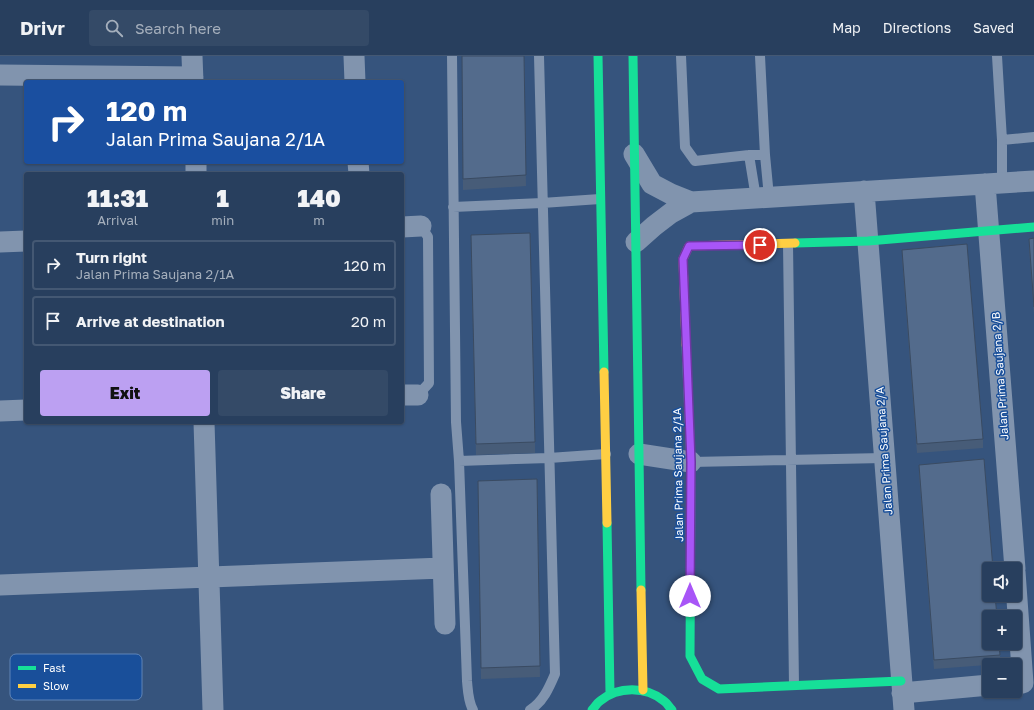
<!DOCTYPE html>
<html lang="en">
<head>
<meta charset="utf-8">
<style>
	:root { --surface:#283f5e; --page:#344a67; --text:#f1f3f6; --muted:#a5afbc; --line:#445873; --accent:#bca0f2 }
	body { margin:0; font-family:"Golos Text",sans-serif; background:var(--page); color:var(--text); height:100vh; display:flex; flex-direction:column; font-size:15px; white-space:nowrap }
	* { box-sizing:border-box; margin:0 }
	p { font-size:13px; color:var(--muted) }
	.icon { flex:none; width:22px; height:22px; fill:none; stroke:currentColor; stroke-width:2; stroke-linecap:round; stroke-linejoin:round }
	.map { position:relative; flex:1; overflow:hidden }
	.details { position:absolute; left:24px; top:116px; width:380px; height:252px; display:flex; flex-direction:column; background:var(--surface); border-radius:4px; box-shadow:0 1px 3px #0004,0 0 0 1px var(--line) }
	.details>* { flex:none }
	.banner { position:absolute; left:24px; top:24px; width:380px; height:84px; border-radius:4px; box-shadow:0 1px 3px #0004,0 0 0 1px var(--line); background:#1a4fa0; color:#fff; overflow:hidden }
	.fabs { position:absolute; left:982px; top:506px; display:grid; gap:8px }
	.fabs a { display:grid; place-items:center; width:40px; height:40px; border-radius:4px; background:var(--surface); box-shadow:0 1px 3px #0004,0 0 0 1px var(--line); font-size:20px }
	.pin { position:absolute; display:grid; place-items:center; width:34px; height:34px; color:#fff; margin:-17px; border:2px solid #fff; border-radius:50%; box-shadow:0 1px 4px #0007 }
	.me { position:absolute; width:44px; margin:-22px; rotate:0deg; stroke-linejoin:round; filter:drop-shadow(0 0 3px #0008) }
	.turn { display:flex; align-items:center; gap:14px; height:84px; padding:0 16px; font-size:18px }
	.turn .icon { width:52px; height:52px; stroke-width:2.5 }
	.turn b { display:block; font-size:28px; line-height:34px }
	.eta { display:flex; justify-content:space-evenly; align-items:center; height:68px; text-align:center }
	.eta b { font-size:24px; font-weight:800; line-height:28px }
	.cta { display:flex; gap:8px; margin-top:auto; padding:8px 16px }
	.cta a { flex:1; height:46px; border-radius:4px; background:var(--accent); color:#111; font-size:16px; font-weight:800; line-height:46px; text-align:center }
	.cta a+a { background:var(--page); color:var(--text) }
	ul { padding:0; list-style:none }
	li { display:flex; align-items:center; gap:12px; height:50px; margin:0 8px 6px; padding:0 8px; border:2px solid var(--line); border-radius:4px }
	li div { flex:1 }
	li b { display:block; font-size:15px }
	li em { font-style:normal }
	header { display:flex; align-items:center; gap:24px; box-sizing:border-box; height:56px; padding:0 20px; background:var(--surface); border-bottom:1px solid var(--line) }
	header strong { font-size:19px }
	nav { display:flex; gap:22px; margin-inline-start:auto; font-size:14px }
	.search { width:280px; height:36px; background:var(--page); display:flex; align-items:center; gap:10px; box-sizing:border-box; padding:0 14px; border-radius:4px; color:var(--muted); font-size:15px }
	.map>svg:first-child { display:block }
</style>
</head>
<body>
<header>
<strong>Drivr</strong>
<div class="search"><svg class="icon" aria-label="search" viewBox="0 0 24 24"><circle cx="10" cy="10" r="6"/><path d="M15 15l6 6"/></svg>Search here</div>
<nav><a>Map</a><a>Directions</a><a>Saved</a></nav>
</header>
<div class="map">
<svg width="1034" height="654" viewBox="0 0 1034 654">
	<rect width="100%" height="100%" fill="#36547d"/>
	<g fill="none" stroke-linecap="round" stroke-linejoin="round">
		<path stroke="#8194ae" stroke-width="10" d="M452,0L456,366L459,405L467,625C468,635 468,645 473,654
			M681,0L685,91L695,105L749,99H765
			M760,0L765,99L769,141
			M997,0L1002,84V127
			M1002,84L1034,81
			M749,99L756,142
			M453,151L542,147L600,143
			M788,188L794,629
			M418,339L429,327L428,181L421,170
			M459,405L549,402L606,398
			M691,406L884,402
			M530,654C543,646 549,632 555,618L539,0"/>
		<path stroke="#8194ae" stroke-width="21" d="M192,0L193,26
			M354,0L355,26
			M0,19L193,21
			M634,98L652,128L671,138L691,146
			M196,106V118
			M358,106L359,118
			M985,128L1015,513
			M864,135L904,654
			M402,171L421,170
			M0,186L26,185
			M636,186L654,170L671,157L691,146L1034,125
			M402,339H418
			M0,355L26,354
			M204,366L213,654
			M639,398L691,406
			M441,438L445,568
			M1015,516L1023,627
			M0,529L443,512
			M902,637L989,629"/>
		<path stroke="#16e098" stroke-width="9" d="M598,0L604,316
			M633,0L641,534
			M795,187L868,185L1034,171
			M686,289L691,406L690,600L702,623L719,633L901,625
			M607,467L610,637
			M592,654C595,651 597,647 600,645C618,630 646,630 664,645C667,647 669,651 672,654"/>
		<path stroke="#ffcf43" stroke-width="9" d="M686,289L683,203L689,190L795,187
			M604,316L607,467
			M641,534L643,634"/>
	</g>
	<path fill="#475c78" d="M462,0H524L526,130L463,134Z
		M1034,182V259L1029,192V183Z
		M471,190L535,386V397L476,399Z
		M902,194L983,383V392L917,397L902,202Z
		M919,409L1000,599V608L934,613L919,418Z
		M537,423L540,621L481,623L478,425Z"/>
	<path fill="#536b8c" stroke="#3a4b62" d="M462,0H524L526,119L463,123Z
		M530,177L535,386L476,388L471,179Z
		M1034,182V251L1029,183Z
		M967,188L983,383L917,388L902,194Z
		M984,403L993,513H989V539H995L997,561H989V587H999L1000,599L934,604L919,409Z
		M537,423L540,610L481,612L478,425Z"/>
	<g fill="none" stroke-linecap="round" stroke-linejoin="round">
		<g stroke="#6d37a1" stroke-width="10">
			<path id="route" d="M690,540L691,406L683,203L689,190L760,189"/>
		</g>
		<use href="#route" stroke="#a855f7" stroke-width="7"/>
	</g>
	<g text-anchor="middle" stroke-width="3" stroke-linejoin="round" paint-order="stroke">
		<g font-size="11" fill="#fff" stroke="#194f9a">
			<text transform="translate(1000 320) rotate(-94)" y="4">Jalan Prima Saujana 2/B</text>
			<text transform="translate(884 395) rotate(-94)" y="4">Jalan Prima Saujana 2/A</text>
			<text transform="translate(678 419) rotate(-91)" y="4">Jalan Prima Saujana 2/1A</text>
		</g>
	</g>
	<rect x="10" y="598" width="132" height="46" rx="6" fill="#194f9a" stroke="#5e84b8" stroke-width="1"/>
	<rect x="18" y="610" width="18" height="4" fill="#16e098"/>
	<rect x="18" y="628" width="18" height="4" fill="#ffcf43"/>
	<g font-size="11" fill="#fff">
		<text x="43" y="616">Fast</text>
		<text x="43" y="634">Slow</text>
	</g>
</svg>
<div class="fabs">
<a><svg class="icon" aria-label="sound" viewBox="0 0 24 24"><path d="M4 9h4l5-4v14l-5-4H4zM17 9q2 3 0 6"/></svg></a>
<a>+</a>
<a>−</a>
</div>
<div class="pin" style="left:760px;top:189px;background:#d93025"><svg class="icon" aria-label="arrive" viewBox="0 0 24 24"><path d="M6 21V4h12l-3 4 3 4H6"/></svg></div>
<svg class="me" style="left:690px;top:540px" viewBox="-20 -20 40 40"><circle r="19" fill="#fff"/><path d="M0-13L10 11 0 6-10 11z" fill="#a855f7"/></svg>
<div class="banner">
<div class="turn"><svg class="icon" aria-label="right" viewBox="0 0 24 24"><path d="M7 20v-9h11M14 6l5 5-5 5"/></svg><div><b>120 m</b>Jalan Prima Saujana 2/1A</div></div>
</div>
<section class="details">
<div class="eta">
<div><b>11:31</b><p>Arrival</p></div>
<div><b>1</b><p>min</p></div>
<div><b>140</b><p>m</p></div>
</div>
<ul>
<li><svg class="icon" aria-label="right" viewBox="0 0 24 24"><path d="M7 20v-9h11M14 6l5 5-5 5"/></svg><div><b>Turn right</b><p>Jalan Prima Saujana 2/1A</p></div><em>120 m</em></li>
<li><svg class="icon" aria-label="arrive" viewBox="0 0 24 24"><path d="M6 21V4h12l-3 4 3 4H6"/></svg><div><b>Arrive at destination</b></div><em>20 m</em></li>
</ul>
<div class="cta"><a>Exit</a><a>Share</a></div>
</section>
</div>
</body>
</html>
